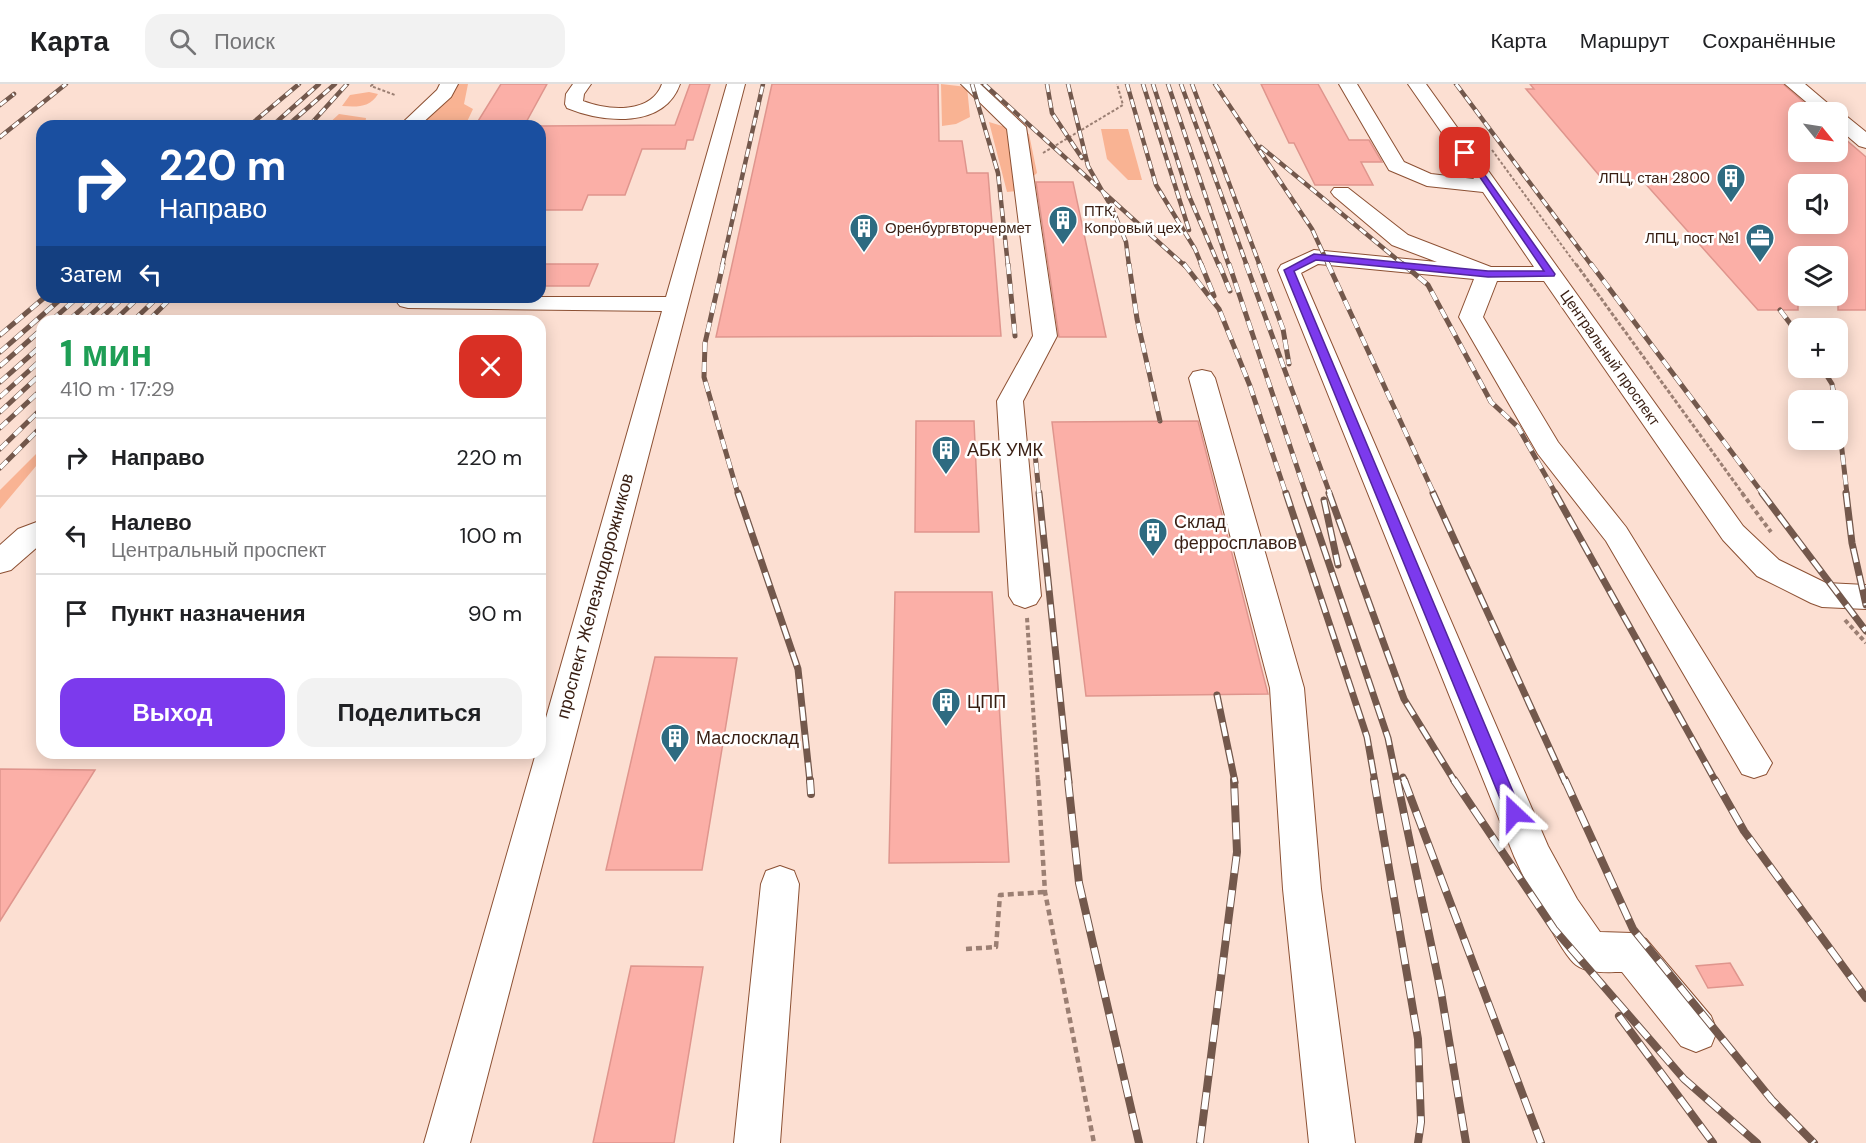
<!DOCTYPE html>
<html lang="ru">
<head>
<meta charset="utf-8">
<style>
	:root { --surface:#fff; --page:#f2f2f2; --text:#202124; --muted:#757577; --line:#e0e0e0; --accent:#7c3aed }
	body { margin:0; font-family:"DM Sans",sans-serif; background:var(--page); color:var(--text); height:100vh; display:flex; flex-direction:column; font-size:22px; white-space:nowrap }
	* { box-sizing:border-box; margin:0 }
	p { font-size:20px; color:var(--muted) }
	.icon { flex:none; width:33px; height:33px; fill:none; stroke:currentColor; stroke-width:2; stroke-linecap:round; stroke-linejoin:round }
	.map { position:relative; flex:1; overflow:hidden }
	.drawer { position:absolute; left:36px; top:231px; width:510px; height:444px; display:flex; flex-direction:column; background:var(--surface); border-radius:18px; box-shadow:0 3px 15px #0003 }
	.drawer>* { flex:none }
	.hud { position:absolute; left:36px; top:36px; width:510px; height:183px; border-radius:18px; box-shadow:0 3px 15px #0003; background:#1a4fa0; color:#fff; overflow:hidden }
	.needle { width:39px; rotate:120deg }
	.tools { position:absolute; left:1788px; top:18px; display:grid; gap:12px }
	.tools a { display:grid; place-items:center; width:60px; height:60px; border-radius:12px; background:var(--surface); box-shadow:0 3px 15px #0003; font-size:30px }
	.pin { position:absolute; display:grid; place-items:center; width:51px; height:51px; color:#fff; margin:-26px; border-radius:12px; box-shadow:0 3px 9px #0006 }
	.me { position:absolute; width:66px; margin:-33px; rotate:337deg; stroke-linejoin:round; filter:drop-shadow(0 0 4px #0008) }
	.turn { display:flex; align-items:center; gap:21px; height:126px; padding:0 24px; font-size:27px }
	.turn .icon { width:78px; height:78px; stroke-width:2.5 }
	.turn b { display:block; font-size:42px; line-height:51px }
	.then { display:flex; align-items:center; height:57px; padding:0 24px; background:#0003; gap:12px; font-size:22px }
	.round { display:grid; place-items:center; flex:none; width:63px; height:63px; border-radius:18px; background:var(--page) }
	.summary { display:flex; align-items:center; justify-content:space-between; height:102px; padding:0 24px }
	h1 { font-size:36px; font-weight:800; line-height:45px; color:#1e9e55 }
	.cta { display:flex; gap:12px; margin-top:auto; padding:12px 24px }
	.cta a { flex:1; height:69px; border-radius:18px; background:var(--accent); color:#fff; font-size:24px; font-weight:800; line-height:69px; text-align:center }
	.cta a+a { background:var(--page); color:var(--text) }
	ul { padding:0; list-style:none }
	li { display:flex; align-items:center; gap:18px; height:78px; padding:0 24px; border-top:2px solid var(--line) }
	li div { flex:1 }
	li b { display:block; font-size:22px }
	li em { font-style:normal }
	header { display:flex; align-items:center; gap:36px; box-sizing:border-box; height:84px; padding:0 30px; background:var(--surface); border-bottom:2px solid var(--line) }
	header strong { font-size:28px }
	nav { display:flex; gap:33px; margin-inline-start:auto; font-size:21px }
	.search { width:420px; height:54px; background:var(--page); display:flex; align-items:center; gap:15px; box-sizing:border-box; padding:0 21px; border-radius:18px; color:var(--muted); font-size:22px }
	.map>svg:first-child { display:block }
</style>
</head>
<body>
<header>
<strong>Карта</strong>
<div class="search"><svg class="icon" aria-label="search" viewBox="0 0 24 24"><circle cx="10" cy="10" r="6"/><path d="M15 15l6 6"/></svg>Поиск</div>
<nav><a>Карта</a><a>Маршрут</a><a>Сохранённые</a></nav>
</header>
<div class="map">
<svg width="1866" height="1059" viewBox="0 0 1866 1059">
	<rect width="100%" height="100%" fill="#fcdfd2"/>
	<path fill="#f9b393" d="M456,0H468L464,20L473,25L465,42H415Z
		M941,0L967,3L970,33L956,40L942,42Z
		M369,8L378,10C370,24 356,23 342,22L350,11Z
		M339,30L366,34L365,42H326Z
		M989,38L1029,50L1037,89L1017,107L1007,108Z
		M1101,45H1128L1142,96H1128L1107,75Z
		M42,364V375L0,425V406Z"/>
	<path fill="#fbafa7" stroke="#df958d" stroke-width="1.5" fill-rule="evenodd" d="M501,0H547L524,42H475Z
		M690,0H710L693,56H687L685,65H642L625,111H588L582,126H540V42L675,41Z
		M772,0H938L939,57H962L967,89H988L1001,252L716,253Z
		M1261,0H1318L1349,56H1369L1382,78H1361L1373,101H1315L1294,59H1289Z
		M1530,0H1783L1815,28H1798V68H1838V49L1866,73V226H1838V172H1798V226H1758L1643,97H1604L1526,5H1534ZM1798,100H1838V140H1798Z
		M1036,98H1073L1106,253H1059Z
		M540,180H598L589,202H540Z
		M916,337H974L979,448H915Z
		M1198,337L1268,610L1086,612L1052,338Z
		M895,508H992L1009,778L889,779Z
		M655,573L737,574L702,786H606Z
		M0,685L95,686L0,837Z
		M1730,879L1743,901L1708,904L1696,882Z
		M631,882L703,883L674,1059H593Z"/>
	<g fill="none" stroke-linecap="round" stroke-linejoin="round">
		<g stroke="#8c5033" stroke-width="2">
			<path id="minor" d="M440,0H458L451,13L419,42H399L437,6Z
				M573,0H591L584,10L583,17C609,27 651,30 662,0H680C664,45 604,39 567,24L565,20L566,10Z
				M727,0H745L470,1059H424L536,669H540V655L662,227L408,224L400,222L396,217L399,213H666Z
				M961,0H980L1026,43L1057,252L1023,317L1041,512L1036,520L1025,524L1014,520L1009,512L997,317L1033,252L1007,45Z
				M1339,0H1357L1404,78L1431,90L1474,95L1408,0H1426L1743,442L1779,476L1826,499L1866,501V525L1822,523L1811,519L1757,492L1723,456L1544,197H1497L1483,233L1558,358L1626,443L1772,679L1766,690L1754,694L1742,690L1606,457L1538,370L1459,233L1474,195L1318,180L1301,189L1548,762L1577,815L1600,848L1632,849L1646,855L1711,932L1717,947L1711,962L1696,968L1681,962L1622,888C1608,888 1588,890 1576,881C1560,869 1524,794 1514,772L1278,186L1281,181L1314,166L1437,178L1392,161L1334,112L1331,108L1334,104H1348L1408,151L1491,183H1534L1483,108L1427,102L1389,86Z
				M1785,0H1805L1838,28H1818Z
				M1838,29L1845,31L1866,48V64L1859,62L1838,44Z
				M1202,286L1211,288L1215,294L1304,604L1321,805L1355,1059H1309L1283,805L1270,604L1189,294L1193,288Z
				M42,436V459L11,486L0,489V461L18,445Z
				M780,782L794,787L799,800L780,1059H734L761,800L766,787Z"/>
		</g>
		<path stroke="#9b7f73" stroke-width="2" stroke-dasharray="3 2" stroke-linecap="butt" d="M373,0L371,2L395,11
			M1492,66L1577,182
			M1043,69L1123,21L1117,0"/>
		<path stroke="#9b7f73" stroke-width="3" stroke-dasharray="4 2" stroke-linecap="butt" d="M1576,180L1743,410"/>
		<path stroke="#9b7f73" stroke-width="4" stroke-dasharray="4.5 3" stroke-linecap="butt" d="M1742,409L1771,448
			M1027,534L1038,698
			M1845,536L1866,559"/>
		<path stroke="#9b7f73" stroke-width="4.5" stroke-dasharray="6 4" stroke-linecap="butt" d="M1038,696L1045,808L1094,1059
			M966,865L996,863L1000,811L1045,808"/>
		<use href="#minor" fill="#fff" fill-rule="evenodd"/>
		<g stroke="#73584c" stroke-width="4.5">
			<path id="rail-far3" d="M972,0L998,89L1008,182
				M984,0L1185,182
				M1047,0L1052,29L1082,74
				M1068,0L1088,82L1112,124L1126,158L1129,182
				M1127,0L1156,101L1195,165L1202,182
				M1143,0L1189,146
				M1153,0L1189,112L1219,182
				M1168,0L1229,182
				M1181,0L1247,182
				M1192,0L1260,182
				M1215,0L1312,145L1329,182
				M1456,0L1592,182
				M0,21L14,10
				M249,42L299,0
				M272,42L319,0
				M287,42L335,0
				M309,42L347,0
				M0,53L66,0
				M1261,63L1405,182
				M722,182L763,0"/>
		</g>
		<g stroke="#73584c" stroke-width="5">
			<path id="rail-far2" d="M723,180L705,259L704,293L738,410
				M1008,180L1015,252
				M1129,180L1137,235L1160,337
				M1184,180L1219,225L1250,302L1286,410
				M1201,180L1214,212
				M1219,180L1230,207
				M1229,180L1306,410
				M1246,180L1330,410
				M1259,180L1283,245L1289,280
				M1328,180L1434,410
				M1403,180L1428,201L1491,318L1518,343L1556,410
				M1591,180L1763,410
				M1780,226L1798,250
				M51,237L78,213
				M68,237L95,213
				M84,237L110,213
				M98,237L124,213
				M114,237L139,213
				M133,237L158,213
				M148,237L172,213
				M0,251L45,213
				M0,268L63,213
				M0,282L42,245
				M1822,284L1832,300L1835,316
				M0,298L42,261
				M0,313L42,275
				M0,328L42,289
				M1838,331L1847,410
				M0,344L42,305
				M1034,359L1039,410
				M0,365L42,324
				M0,384L42,342"/>
		</g>
		<g stroke="#73584c" stroke-width="7">
			<path id="rail-far1" d="M738,409L798,585L810,698
				M1039,409L1069,698
				M1286,409L1367,653L1375,698
				M1305,409L1388,654L1397,698
				M1329,409L1404,615L1455,698
				M1433,409L1565,698
				M1555,409L1716,698
				M1762,409L1866,547
				M1846,409L1852,459L1866,521
				M1324,416L1338,481
				M1217,611L1235,698
				M1403,693L1405,698"/>
		</g>
		<g stroke="#73584c" stroke-width="8">
			<path id="rail" d="M810,696L811,710
				M1068,696L1079,799L1139,1059
				M1374,696L1418,955L1421,1038L1418,1059
				M1397,696L1441,908L1466,1059
				M1404,696L1541,1059
				M1454,696L1554,845L1684,995L1757,1059
				M1565,696L1633,845L1772,1016L1814,1059
				M1715,696L1744,747L1866,914
				M1619,932L1713,1059
				M1200,1059L1237,768L1234,696"/>
		</g>
		<use href="#rail-far3" stroke="#fff" stroke-width="3" stroke-dasharray="8" stroke-linecap="butt"/>
		<use href="#rail-far2" stroke="#fff" stroke-width="4" stroke-dasharray="10" stroke-linecap="butt"/>
		<use href="#rail-far1" stroke="#fff" stroke-width="4.5" stroke-dasharray="14" stroke-linecap="butt"/>
		<use href="#rail" stroke="#fff" stroke-width="6" stroke-dasharray="17" stroke-linecap="butt"/>
	</g>
	<path fill="#7c3aed" stroke="#51269a" stroke-width="1.5" d="M1462,67H1468L1555,190L1554,192L1488,193L1316,176L1294,187L1522,729L1520,734L1514,736L1509,734L1506,729L1284,186L1314,170L1488,187H1544Z"/>
	<defs>
		<g id="building-pin" transform="scale(1.5)"><path d="M0 17L-7.5 6A9.5 9.5 0 1 1 7.5 6Z" fill="#2e6b81" stroke="#fff"/><path d="M-4-6H4V6H1V3H-1V6H-4ZM-2.5-4.3h1.7v1.8h-1.7ZM.8-4.3h1.7v1.8H.8ZM-2.5-1h1.7V.8h-1.7ZM.8-1h1.7V.8H.8Z" fill="#fff"/></g>
		<g id="office-pin" transform="scale(1.5)"><path d="M0 17L-7.5 6A9.5 9.5 0 1 1 7.5 6Z" fill="#2e6b81" stroke="#fff"/><path d="M-6-3h4V-5.5h4V-3h4V5H-6ZM-1-4.5V-3h2v-1.5ZM-6 0V1H6V0Z" fill="#fff"/></g>
	</defs>
	<g fill-rule="evenodd">
		<use href="#building-pin" x="1731" y="94"/>
		<use href="#building-pin" x="1063" y="136"/>
		<use href="#building-pin" x="864" y="144"/>
		<use href="#office-pin" x="1760" y="154"/>
		<use href="#building-pin" x="946" y="366"/>
		<use href="#building-pin" x="1153" y="448"/>
		<use href="#building-pin" x="946" y="618"/>
		<use href="#building-pin" x="675" y="654"/>
	</g>
	<g text-anchor="middle" stroke-width="5" stroke-linejoin="round" paint-order="stroke">
		<g font-size="15" fill="#391f13" stroke="#fff" text-anchor="end">
			<text x="1710" y="99">ЛПЦ, стан 2800</text>
			<text x="1084" y="132" text-anchor="start">ПТК,<tspan x="1084" dy="17">Копровый цех</tspan></text>
			<text x="885" y="149" text-anchor="start">Оренбургвторчермет</text>
			<text x="1739" y="159">ЛПЦ, пост №1</text>
		</g>
		<g font-size="15" fill="#391f13" stroke="#fff">
			<text transform="translate(1610 274) rotate(55)" y="5">Центральный проспект</text>
		</g>
		<g font-size="18" fill="#391f13" stroke="#fff" text-anchor="start">
			<text x="967" y="372">АБК УМК</text>
			<text x="1174" y="444">Склад<tspan x="1174" dy="21">ферросплавов</tspan></text>
			<text x="967" y="624">ЦПП</text>
			<text x="696" y="660">Маслосклад</text>
		</g>
		<g font-size="18" fill="#391f13" stroke="#fff">
			<text transform="translate(595 512) rotate(-75)" y="6">проспект Железнодорожников</text>
		</g>
	</g>
</svg>
<div class="tools">
<a><svg class="needle" viewBox="-14 -14 28 28"><path d="M0-13l5 13h-10z" fill="#e53935"/><path d="M0 13l5-13h-10z" fill="#757577"/></svg></a>
<a><svg class="icon" aria-label="sound" viewBox="0 0 24 24"><path d="M4 9h4l5-4v14l-5-4H4zM17 9q2 3 0 6"/></svg></a>
<a><svg class="icon" aria-label="layers" viewBox="0 0 24 24"><path d="M12 4l9 5-9 5-9-5zM3 14l9 5 9-5"/></svg></a>
<a>+</a>
<a>−</a>
</div>
<div class="pin" style="left:1465px;top:69px;background:#d93025"><svg class="icon" aria-label="arrive" viewBox="0 0 24 24"><path d="M6 21V4h12l-3 4 3 4H6"/></svg></div>
<svg class="me" style="left:1514px;top:729px" viewBox="-20 -20 40 40"><path d="M0-17L14 15 0 8-14 15z" fill="#7c3aed" stroke="#fff" stroke-width="4"/></svg>
<div class="hud">
<div class="turn"><svg class="icon" aria-label="right" viewBox="0 0 24 24"><path d="M7 20v-9h11M14 6l5 5-5 5"/></svg><div><b>220 m</b>Направо</div></div>
<div class="then">Затем<svg class="icon" aria-label="left" viewBox="0 0 24 24"><path d="M17 20v-9H6M10 6l-5 5 5 5"/></svg></div>
</div>
<section class="drawer">
<div class="summary"><div><h1>1 мин</h1><p>410 m · 17:29</p></div><a class="round" style="background:#d93025;color:#fff"><svg class="icon" aria-label="close" viewBox="0 0 24 24"><path d="M6 6l12 12M18 6L6 18"/></svg></a></div>
<ul>
<li><svg class="icon" aria-label="right" viewBox="0 0 24 24"><path d="M7 20v-9h11M14 6l5 5-5 5"/></svg><div><b>Направо</b></div><em>220 m</em></li>
<li><svg class="icon" aria-label="left" viewBox="0 0 24 24"><path d="M17 20v-9H6M10 6l-5 5 5 5"/></svg><div><b>Налево</b><p>Центральный проспект</p></div><em>100 m</em></li>
<li><svg class="icon" aria-label="arrive" viewBox="0 0 24 24"><path d="M6 21V4h12l-3 4 3 4H6"/></svg><div><b>Пункт назначения</b></div><em>90 m</em></li>
</ul>
<div class="cta"><a>Выход</a><a>Поделиться</a></div>
</section>
</div>
</body>
</html>
